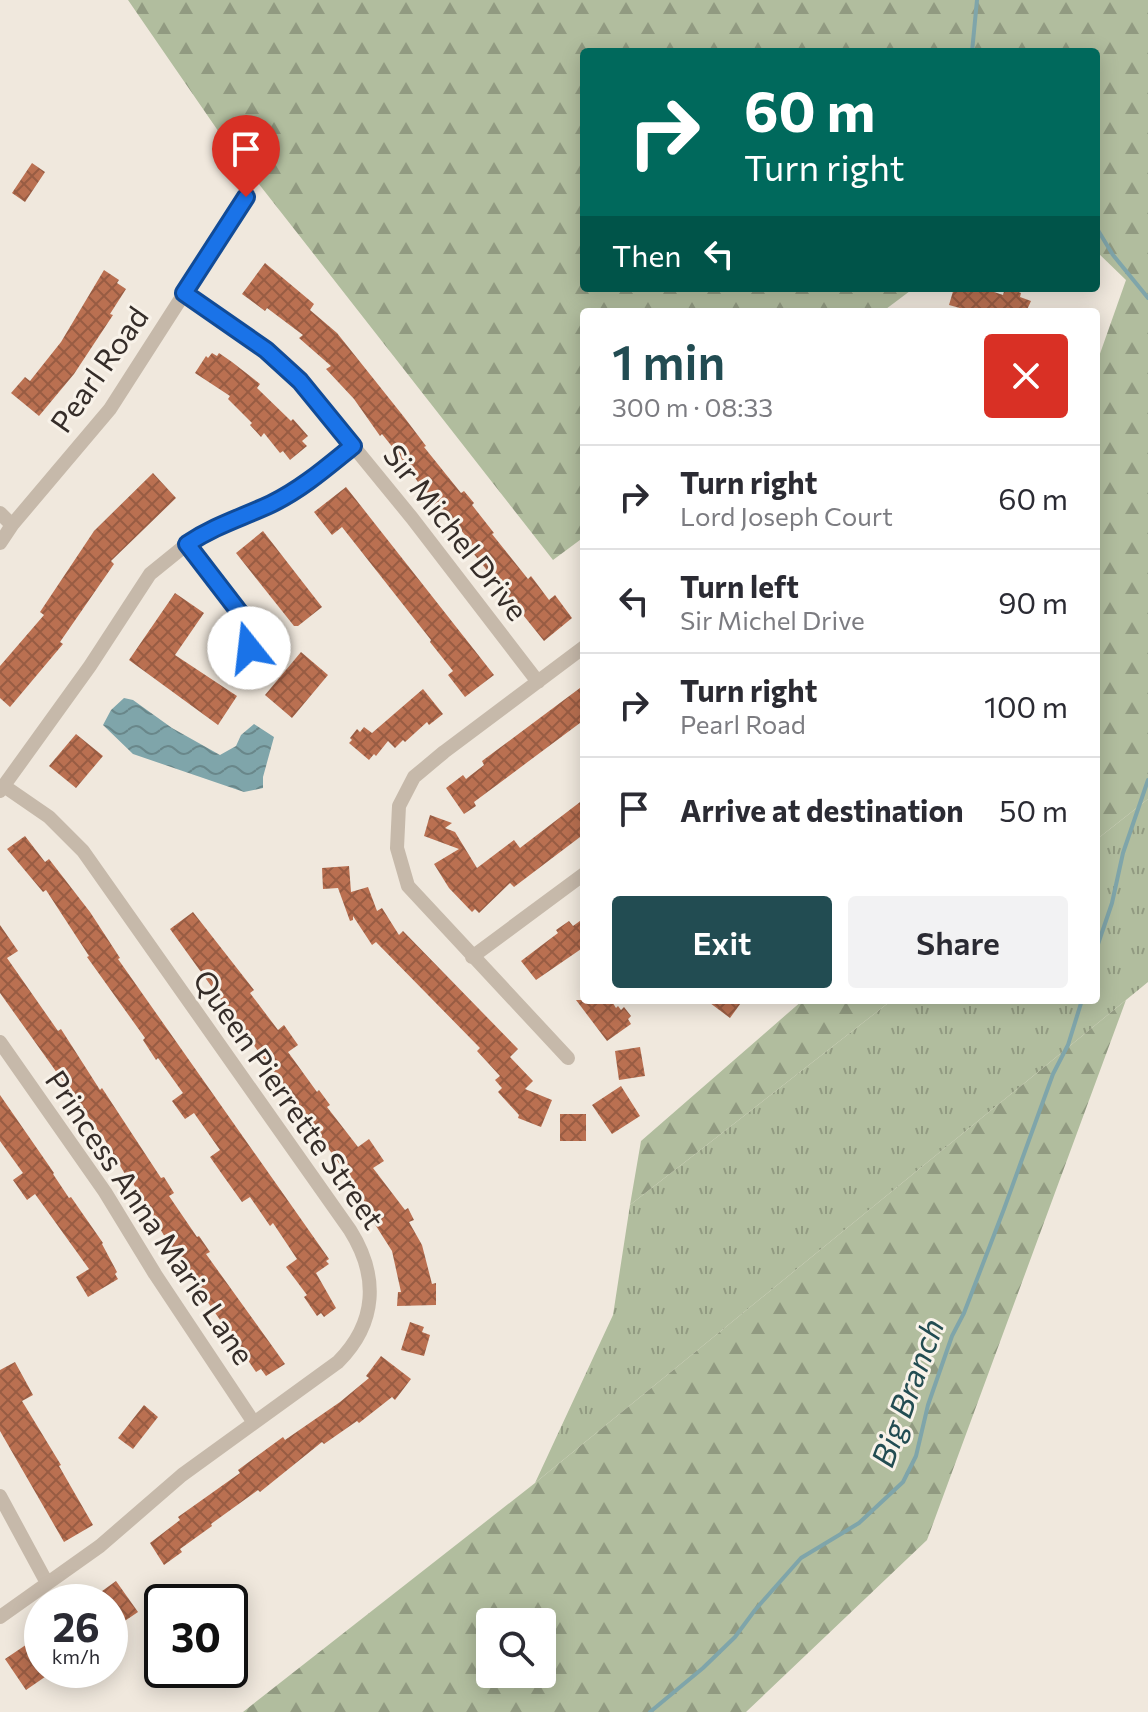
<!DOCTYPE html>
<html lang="en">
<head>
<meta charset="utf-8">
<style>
	:root { --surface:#fff; --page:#f2f2f3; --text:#2b2b33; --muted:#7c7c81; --line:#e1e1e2; --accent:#224c52 }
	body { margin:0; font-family:Commissioner,sans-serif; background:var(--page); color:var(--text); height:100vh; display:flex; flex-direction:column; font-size:30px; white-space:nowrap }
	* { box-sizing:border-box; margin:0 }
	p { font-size:26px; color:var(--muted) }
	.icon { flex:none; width:44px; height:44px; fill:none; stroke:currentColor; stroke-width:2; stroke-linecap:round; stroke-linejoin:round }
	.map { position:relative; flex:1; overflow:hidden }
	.panel { position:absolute; left:580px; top:308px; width:520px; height:696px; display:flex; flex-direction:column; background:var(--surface); border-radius:8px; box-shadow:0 4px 20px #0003 }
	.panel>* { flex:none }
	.top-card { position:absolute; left:580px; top:48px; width:520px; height:244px; border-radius:8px; box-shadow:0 4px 20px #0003; background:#00695c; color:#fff; overflow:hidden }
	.buttons { position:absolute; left:476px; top:1608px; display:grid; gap:16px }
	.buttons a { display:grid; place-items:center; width:80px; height:80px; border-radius:8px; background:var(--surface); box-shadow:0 4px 20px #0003; font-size:40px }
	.speed { position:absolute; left:24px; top:1584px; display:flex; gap:16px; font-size:40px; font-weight:700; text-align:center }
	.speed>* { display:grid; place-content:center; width:104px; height:104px; border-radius:50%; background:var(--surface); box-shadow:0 4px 20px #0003; line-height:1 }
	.speed small { font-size:20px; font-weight:400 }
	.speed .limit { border:4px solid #111; border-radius:12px; background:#fff; color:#111 }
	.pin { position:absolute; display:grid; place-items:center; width:68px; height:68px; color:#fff; margin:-82px -34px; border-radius:50% 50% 50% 0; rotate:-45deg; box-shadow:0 0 8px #0007 }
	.pin .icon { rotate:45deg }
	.me { position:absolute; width:88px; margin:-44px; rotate:344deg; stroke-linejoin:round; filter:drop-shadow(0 0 6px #0008) }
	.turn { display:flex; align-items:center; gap:28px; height:168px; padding:0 32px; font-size:36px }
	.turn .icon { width:104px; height:104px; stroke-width:2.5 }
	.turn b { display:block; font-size:56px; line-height:68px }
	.then { display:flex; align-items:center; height:76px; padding:0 32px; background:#0003; gap:16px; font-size:30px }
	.round { display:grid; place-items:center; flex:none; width:84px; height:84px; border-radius:8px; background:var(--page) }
	.overview { display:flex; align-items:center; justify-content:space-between; height:136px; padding:0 32px }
	h1 { font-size:48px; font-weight:600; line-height:60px; color:var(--accent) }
	.cta { display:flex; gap:16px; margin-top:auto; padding:16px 32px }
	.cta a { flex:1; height:92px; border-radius:8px; background:var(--accent); color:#fff; font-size:32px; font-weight:600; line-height:92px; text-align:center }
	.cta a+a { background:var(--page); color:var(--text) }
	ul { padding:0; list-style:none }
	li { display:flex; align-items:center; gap:24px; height:104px; padding:0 32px; border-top:2px solid var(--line) }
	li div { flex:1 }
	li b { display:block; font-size:30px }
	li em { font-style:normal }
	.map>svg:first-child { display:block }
</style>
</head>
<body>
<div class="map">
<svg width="1148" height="1712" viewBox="0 0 1148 1712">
	<defs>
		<pattern id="grass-tufts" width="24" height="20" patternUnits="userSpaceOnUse" patternTransform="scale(2)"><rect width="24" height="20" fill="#b1bd9e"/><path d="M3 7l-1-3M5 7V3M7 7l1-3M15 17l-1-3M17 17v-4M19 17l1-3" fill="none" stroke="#919a81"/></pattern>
		<pattern id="forest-firs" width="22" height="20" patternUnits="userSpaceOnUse" patternTransform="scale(2)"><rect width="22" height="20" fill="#b1bd9e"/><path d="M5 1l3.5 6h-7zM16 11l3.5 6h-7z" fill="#919a81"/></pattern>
		<pattern id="water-waves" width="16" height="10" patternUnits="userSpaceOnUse" patternTransform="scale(2)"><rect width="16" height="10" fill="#7fa5aa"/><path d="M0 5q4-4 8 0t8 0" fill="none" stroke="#69878a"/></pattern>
		<pattern id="building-cross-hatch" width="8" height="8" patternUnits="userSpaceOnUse" patternTransform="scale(2)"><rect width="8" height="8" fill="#ba7051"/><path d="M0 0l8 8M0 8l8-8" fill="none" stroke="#985c43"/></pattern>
	</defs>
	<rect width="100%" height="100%" fill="#f0e8dd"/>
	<path fill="url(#grass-tufts)" d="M1148,799V982L535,1483L613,1315L630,1205L892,1000H1096V840Z"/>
	<path fill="url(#forest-firs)" fill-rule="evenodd" d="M128,0H1148V799L1096,840V365L1126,280L1096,251V52H584V288H914L882,312H584V537L553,560L223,138Z
		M803,1000H892L630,1205L641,1141Z
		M1126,1000L927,1540L746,1712H243L535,1483ZM542,1622V1674H490V1622Z"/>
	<path fill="url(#water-waves)" d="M124,698L133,700L172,728L220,755L236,746L241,735L254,724L274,737L263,777V788L244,792L133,754L103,725L111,710Z"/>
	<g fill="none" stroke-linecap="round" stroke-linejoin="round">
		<path stroke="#7fa5aa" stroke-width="4" d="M972,52L977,0
			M1096,227L1113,255L1148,298
			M1096,950L1112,903L1123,853L1148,780
			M650,1712L703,1668L735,1637L755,1610L801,1558L859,1523L903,1482L916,1456L928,1405L952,1336L964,1313L1004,1209L1053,1074L1068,1045L1082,1000"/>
	</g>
	<path fill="url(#building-cross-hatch)" d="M32,163L45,172L25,202L12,193Z
		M265,263L314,304L310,310L337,333L404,417L426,446L424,447L461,493L464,491L474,503L472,505L494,533L492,534L528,579L531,576L549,600L555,595L572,618L544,641L465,543L469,540L453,520L448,524L398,454L382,434L380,436L354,399L326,369L331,366L299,338L303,335L267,308L265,311L242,294Z
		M104,270L119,280L117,283L126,289L110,314L113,315L74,374L39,416L11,393L25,377L30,381L61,342Z
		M954,288H982L1003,295L1005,288H1008L1021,293L1020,297L1031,301L1026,312H974L949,305Z
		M212,353L217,356L219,353L232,362L260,384L257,388L291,421L293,419L308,436L302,441L307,446L290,460L283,451L280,453L264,433L261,437L250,425L252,423L228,399L230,396L195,373L206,356L208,358Z
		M153,473L176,498L111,561L114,564L60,642L63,644L10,707L0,698V666L44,615L40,612L94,531Z
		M346,487L494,675L465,697L448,675L453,671L430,642L431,640L342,527L332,535L314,512Z
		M263,531L322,607L298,626H294L236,553Z
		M175,593L204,613L175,655L237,696L218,725L129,660Z
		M301,652L328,675L292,718L265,695Z
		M584,685V720L474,802L476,806L464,814L446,788L463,775L466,779L484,765L482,761Z
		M423,689L443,714L429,725L427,722L405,742L403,740L395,748L388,741L376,756L374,754L369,760L349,743L352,740L350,738L357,729L360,732L364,727L372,733Z
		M76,734L103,756L76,788L49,766Z
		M584,799V834L514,887L510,883L479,913L475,909L472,912L449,888L434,864L459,849L424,836L430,815L452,823L445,828L455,832L477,868L514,840L520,848Z
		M25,836L45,862L49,859L90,912L120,958L118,959L329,1259L326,1261L329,1264L316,1273L336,1308L324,1317L321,1313L317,1316L304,1297L307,1295L286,1267L297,1259L273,1223L270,1226L250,1197L242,1202L224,1177L210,1157L220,1150L194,1113L185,1119L172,1101L183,1093L158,1058L156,1060L143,1040L145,1038L87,957L89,956L46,890L43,892L7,849Z
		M349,866L351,892L368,887L377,911L382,908L399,935L403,931L518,1049L510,1057L533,1081L525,1089L552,1100L541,1127L518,1118L519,1115L498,1092L502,1088L495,1080L500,1076L477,1051L480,1048L376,942L372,945L353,916V920L350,921L338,888L323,889L322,868Z
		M193,912L254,990L250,993L278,1030L284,1025L298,1045L288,1052L317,1092L319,1090L330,1105L327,1107L358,1147L369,1139L384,1161L373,1168L405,1210L408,1208L414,1220L409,1222L422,1245L432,1284L436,1283V1305L397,1306L398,1292H401L392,1251L355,1193L359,1191L170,929Z
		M584,918V947L536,980L521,961L554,936L558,933L556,930L569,921L573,926Z
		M0,925L18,951L7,958L58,1031L61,1029L100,1090L102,1088L161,1178L164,1177L174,1193L169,1196L197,1237L199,1236L210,1252L206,1254L285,1364L266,1376L261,1369L256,1372L178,1259L130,1178L128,1179L105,1140L0,993Z
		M576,1000H611L616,1008L618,1006L621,1010L624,1007L631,1016L628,1019L631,1024L607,1041Z
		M706,1000H743L730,1018Z
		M640,1047L645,1076L619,1080L615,1051Z
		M621,1086L640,1116L612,1134L592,1105Z
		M0,1095L54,1173L53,1174L69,1198L71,1197L103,1243L102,1244L117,1272L115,1274L118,1279L88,1297L76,1277L89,1269L35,1194L27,1200L13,1180L23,1173L0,1141Z
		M560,1114H586V1141H560Z
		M410,1322L424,1327L422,1332L430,1335L424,1356L401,1350Z
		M381,1356L411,1379L395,1400L392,1397L359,1423L357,1421L324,1444L322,1442L260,1492L258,1490L211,1524L212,1526L180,1549L182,1552L164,1565L150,1543L180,1520L178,1517L240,1473L238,1470L283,1437L285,1440L340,1402L369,1378L366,1376Z
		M15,1362L33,1395L22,1401L61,1465L59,1466L93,1525L64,1542L0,1431V1370Z
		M144,1405L158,1417L133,1449L118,1438Z
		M116,1581L138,1612L110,1631V1602H87Z
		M42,1634V1670H55L26,1690L5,1659Z"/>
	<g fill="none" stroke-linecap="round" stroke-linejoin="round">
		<path stroke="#c6b9aa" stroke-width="14" d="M184,293L266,350L300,381L412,518L538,682
			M0,513L12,525L0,543
			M12,525L110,409L246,197
			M187,544L240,613L249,648
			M0,791L90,666L150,574L187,544L221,523L270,504L301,487L353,446
			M472,957L584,874
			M0,1042L105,1192L155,1274L254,1423
			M568,1058L408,886L397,848L399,806L414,777L444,752L584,647
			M0,1496L47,1583
			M0,1617L100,1546L182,1475L338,1362C377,1323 379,1276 350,1230L83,851L49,817L4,786"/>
	</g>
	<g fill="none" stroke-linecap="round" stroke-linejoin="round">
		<g stroke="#114b97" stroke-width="20">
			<path id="route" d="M246,197L184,293L266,350L300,381L353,446C327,467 302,489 271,504C241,518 216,525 187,544L240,613L249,648"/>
		</g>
		<use href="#route" stroke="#1a73e8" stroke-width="14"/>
	</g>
	<g text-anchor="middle" stroke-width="6" stroke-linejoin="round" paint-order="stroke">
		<g font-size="30" fill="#352d29" stroke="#f8f2e9">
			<text transform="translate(100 370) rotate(-55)" y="10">Pearl Road</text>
			<text transform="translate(455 533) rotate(52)" y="10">Sir Michel Drive</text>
			<text transform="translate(288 1100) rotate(55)" y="10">Queen Pierrette Street</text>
			<text transform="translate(149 1218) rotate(56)" y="10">Princess Anna Marie Lane</text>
		</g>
		<g font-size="32" font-style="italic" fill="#224c52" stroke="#f8f2e9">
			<text transform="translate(908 1393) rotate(-70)" y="11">Big Branch</text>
		</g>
	</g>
</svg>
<div class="buttons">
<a><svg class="icon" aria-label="search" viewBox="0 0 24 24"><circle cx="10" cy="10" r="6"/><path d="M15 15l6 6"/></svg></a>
</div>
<div class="speed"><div>26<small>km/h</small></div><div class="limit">30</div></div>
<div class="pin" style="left:246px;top:197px;background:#d93025"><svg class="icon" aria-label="arrive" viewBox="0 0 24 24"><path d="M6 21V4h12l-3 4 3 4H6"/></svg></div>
<svg class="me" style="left:249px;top:648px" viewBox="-20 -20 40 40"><circle r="19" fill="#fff"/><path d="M0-13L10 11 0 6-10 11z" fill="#1a73e8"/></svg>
<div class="top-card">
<div class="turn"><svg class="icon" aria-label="right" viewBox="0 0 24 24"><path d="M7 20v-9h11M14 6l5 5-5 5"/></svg><div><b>60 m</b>Turn right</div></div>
<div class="then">Then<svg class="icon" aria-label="left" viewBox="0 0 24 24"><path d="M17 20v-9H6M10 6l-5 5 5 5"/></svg></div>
</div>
<section class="panel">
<div class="overview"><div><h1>1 min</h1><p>300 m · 08:33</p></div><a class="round" style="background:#d93025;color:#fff"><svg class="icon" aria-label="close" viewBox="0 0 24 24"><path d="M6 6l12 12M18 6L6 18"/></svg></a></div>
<ul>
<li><svg class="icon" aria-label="right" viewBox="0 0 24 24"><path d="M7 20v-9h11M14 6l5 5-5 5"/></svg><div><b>Turn right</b><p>Lord Joseph Court</p></div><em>60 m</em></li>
<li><svg class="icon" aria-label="left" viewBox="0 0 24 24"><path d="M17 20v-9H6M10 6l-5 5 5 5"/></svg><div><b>Turn left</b><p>Sir Michel Drive</p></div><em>90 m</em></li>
<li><svg class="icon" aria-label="right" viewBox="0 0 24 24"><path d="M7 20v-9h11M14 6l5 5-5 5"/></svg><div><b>Turn right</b><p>Pearl Road</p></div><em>100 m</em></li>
<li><svg class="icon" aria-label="arrive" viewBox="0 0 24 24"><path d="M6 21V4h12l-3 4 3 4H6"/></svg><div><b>Arrive at destination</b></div><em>50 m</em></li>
</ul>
<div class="cta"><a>Exit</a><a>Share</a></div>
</section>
</div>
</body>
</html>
